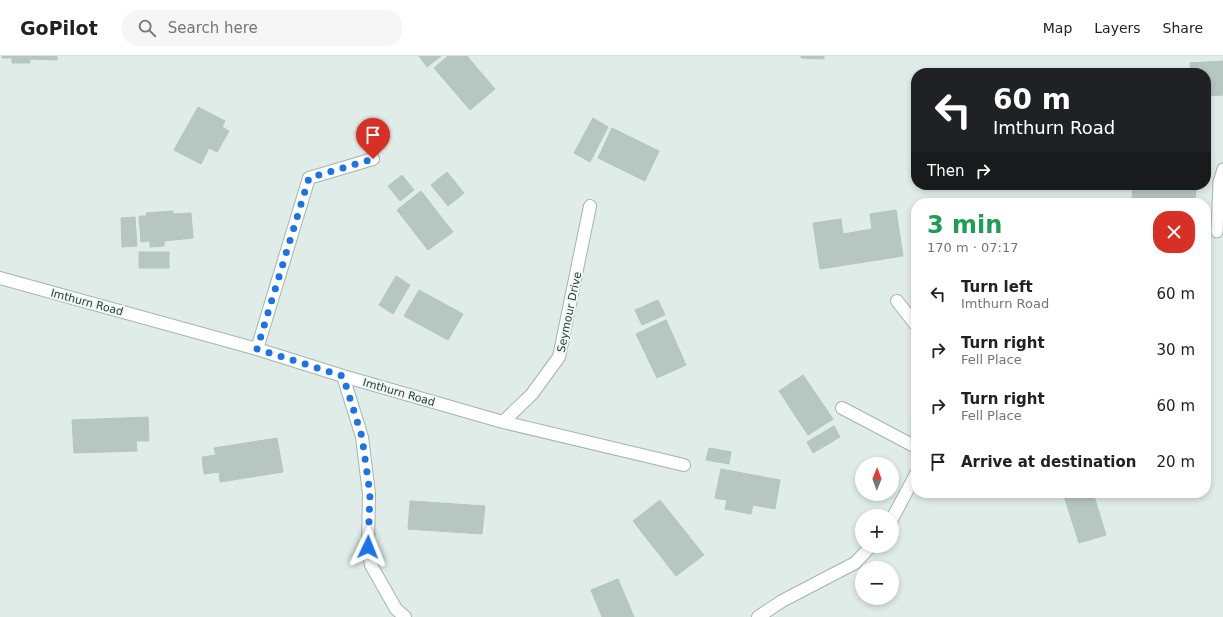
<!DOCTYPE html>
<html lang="en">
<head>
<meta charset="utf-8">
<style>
	:root { --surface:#fff; --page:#f6f6f6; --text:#202124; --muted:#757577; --line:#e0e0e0 }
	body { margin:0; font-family:"DejaVu Sans",sans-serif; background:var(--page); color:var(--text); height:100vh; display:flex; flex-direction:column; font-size:15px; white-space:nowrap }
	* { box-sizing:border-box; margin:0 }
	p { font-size:13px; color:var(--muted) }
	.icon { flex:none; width:22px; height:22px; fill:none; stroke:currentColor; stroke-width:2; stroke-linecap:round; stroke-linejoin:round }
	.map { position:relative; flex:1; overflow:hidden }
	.side { position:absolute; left:911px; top:142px; width:300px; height:300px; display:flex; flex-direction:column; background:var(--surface); border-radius:16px; box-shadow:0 2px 6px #0003 }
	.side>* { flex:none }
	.top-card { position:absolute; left:911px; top:12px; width:300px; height:122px; border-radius:16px; box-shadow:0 2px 6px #0003; background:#202124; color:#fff; overflow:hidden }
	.needle { width:26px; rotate:1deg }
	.buttons { position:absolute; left:855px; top:401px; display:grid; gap:8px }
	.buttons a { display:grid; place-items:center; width:44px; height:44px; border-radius:50%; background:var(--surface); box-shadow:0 2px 6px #0003; font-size:20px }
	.pin { position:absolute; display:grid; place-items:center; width:34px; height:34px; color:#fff; margin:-41px -17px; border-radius:50% 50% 50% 0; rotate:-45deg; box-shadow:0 0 4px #0007 }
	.pin .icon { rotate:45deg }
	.me { position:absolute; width:44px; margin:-22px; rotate:2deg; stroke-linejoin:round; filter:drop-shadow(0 0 3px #0008) }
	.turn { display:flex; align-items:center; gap:14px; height:84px; padding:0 16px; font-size:18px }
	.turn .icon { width:52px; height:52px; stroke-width:2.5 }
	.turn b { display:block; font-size:28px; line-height:34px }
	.then { display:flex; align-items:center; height:38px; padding:0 16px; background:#0003; gap:8px; font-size:15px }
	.round { display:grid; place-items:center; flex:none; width:42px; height:42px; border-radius:16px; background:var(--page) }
	.headline { display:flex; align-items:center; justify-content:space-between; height:68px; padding:0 16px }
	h1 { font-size:24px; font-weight:800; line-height:30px; color:#1e9e55 }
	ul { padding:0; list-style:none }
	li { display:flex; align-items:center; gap:12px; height:56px; padding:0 16px }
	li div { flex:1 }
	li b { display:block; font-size:15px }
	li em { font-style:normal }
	header { display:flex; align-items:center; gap:24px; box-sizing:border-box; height:56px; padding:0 20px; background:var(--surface); border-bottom:1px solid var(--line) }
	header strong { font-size:19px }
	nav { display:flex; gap:22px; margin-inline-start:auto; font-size:14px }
	.search { width:280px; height:36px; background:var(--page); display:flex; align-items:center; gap:10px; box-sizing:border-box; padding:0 14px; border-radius:16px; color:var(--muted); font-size:15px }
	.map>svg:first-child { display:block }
</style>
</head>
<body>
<header>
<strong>GoPilot</strong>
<div class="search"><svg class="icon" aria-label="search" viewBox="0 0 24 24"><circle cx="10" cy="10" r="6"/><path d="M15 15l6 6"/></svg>Search here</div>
<nav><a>Map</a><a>Layers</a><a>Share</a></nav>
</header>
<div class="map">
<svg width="1223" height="561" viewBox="0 0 1223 561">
	<rect width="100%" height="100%" fill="#e0ece8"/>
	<path fill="#b6c7c1" stroke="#b2c6c0" d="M2,0H57V4L30,3V7H12V2H2Z
		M419,0H441L427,11Z
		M448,0H467L495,33L470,54L434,12Z
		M801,0H824V3L801,2Z
		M1223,5V39L1206,40V17H1191L1190,7Z
		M198,51L225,65L222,71L229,75L217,96L209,92L201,108L174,94Z
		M593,62L608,71L590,106L574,97Z
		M612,72L659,95L645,125L598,102Z
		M447,116L464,137L448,150L431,129Z
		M402,119L414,134L400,145L388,130Z
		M1133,129L1196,130L1195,147H1139V145H1132Z
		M421,135L453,176L428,194L397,154Z
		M896,154L903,200L820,213L813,167L841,163L843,178L872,173L870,158Z
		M173,155V158L191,157L193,182L164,185V190L150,191V185L141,186L139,160H147L146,157Z
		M135,161L137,190L122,191L121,162Z
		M139,196H169V212H139Z
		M396,220L410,229L393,258L379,249Z
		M419,234L463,258L448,284L404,260Z
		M658,244L665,259L642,269L635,254Z
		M666,264L686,309L657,322L636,278Z
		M803,319L833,363L808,379L779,335Z
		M148,361L149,385H136L137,395L74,397L72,364Z
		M834,370L840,381L813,397L807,386Z
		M277,382L283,416L220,426L219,416L204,418L202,401L216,399L214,392Z
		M709,392L731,396L729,408L706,404Z
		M721,413L780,424L775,453L753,449L751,458L725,453L727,444L715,442Z
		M1063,437H1093L1106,479L1079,487Z
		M660,444L704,499L676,520L633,465Z
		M410,445L485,450L482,478L408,473Z
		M618,523L634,561H602L591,534Z"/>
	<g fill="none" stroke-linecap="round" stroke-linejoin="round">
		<g stroke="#a3b4b0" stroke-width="13">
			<path id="lane" d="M1217,176L1219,126L1223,113"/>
		</g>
		<g stroke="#a3b4b0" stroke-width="14">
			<path id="street" d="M0,222L257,293L343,320L503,366L684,409
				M897,245L916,269
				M257,293L309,122L373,103
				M343,320L362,381L369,438L368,491L371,509L396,553L405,561
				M842,352L916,391
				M503,366L532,338L559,301L590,150
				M892,463L916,418
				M758,561L782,545L855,507L871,490"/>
		</g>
		<use href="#lane" stroke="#fff" stroke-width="11"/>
		<use href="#street" stroke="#fff" stroke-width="12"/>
	</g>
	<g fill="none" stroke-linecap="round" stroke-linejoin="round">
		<path stroke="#1a73e8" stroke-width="7" stroke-dasharray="0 12.6" d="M368,491L370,438L362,381L343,320L257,293L309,122L373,103"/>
	</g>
	<g text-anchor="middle" stroke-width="4" stroke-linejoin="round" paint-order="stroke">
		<g font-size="11" fill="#203e39" stroke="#f1f8f6">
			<text transform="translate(87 246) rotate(15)" y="4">Imthurn Road</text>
			<text transform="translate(569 256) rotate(-78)" y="4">Seymour Drive</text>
			<text transform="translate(399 336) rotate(16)" y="4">Imthurn Road</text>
		</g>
	</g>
</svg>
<div class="buttons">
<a><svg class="needle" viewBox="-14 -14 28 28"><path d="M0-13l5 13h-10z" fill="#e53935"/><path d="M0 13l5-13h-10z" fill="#757577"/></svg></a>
<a>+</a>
<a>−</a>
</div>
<div class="pin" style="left:373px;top:103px;background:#d93025"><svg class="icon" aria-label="arrive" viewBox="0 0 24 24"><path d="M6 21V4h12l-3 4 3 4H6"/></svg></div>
<svg class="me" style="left:368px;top:491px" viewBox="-20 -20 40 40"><path d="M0-17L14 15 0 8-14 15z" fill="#1a73e8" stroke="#fff" stroke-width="4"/></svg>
<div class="top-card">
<div class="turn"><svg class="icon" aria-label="left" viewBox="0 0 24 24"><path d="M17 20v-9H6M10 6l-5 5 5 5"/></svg><div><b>60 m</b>Imthurn Road</div></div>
<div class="then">Then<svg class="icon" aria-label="right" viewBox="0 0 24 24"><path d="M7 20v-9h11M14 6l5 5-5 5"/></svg></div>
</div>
<section class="side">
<div class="headline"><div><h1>3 min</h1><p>170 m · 07:17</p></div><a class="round" style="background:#d93025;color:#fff"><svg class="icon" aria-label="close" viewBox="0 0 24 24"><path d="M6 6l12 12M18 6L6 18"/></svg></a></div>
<ul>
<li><svg class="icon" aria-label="left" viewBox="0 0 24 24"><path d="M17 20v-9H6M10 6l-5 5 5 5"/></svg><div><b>Turn left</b><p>Imthurn Road</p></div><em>60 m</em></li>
<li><svg class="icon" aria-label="right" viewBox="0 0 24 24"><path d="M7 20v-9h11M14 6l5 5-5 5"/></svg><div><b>Turn right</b><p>Fell Place</p></div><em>30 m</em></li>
<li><svg class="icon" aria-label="right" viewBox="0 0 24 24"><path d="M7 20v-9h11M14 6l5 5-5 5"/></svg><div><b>Turn right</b><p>Fell Place</p></div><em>60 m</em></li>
<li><svg class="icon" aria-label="arrive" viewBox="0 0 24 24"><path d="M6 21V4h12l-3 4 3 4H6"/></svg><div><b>Arrive at destination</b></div><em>20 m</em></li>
</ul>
</section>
</div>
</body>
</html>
